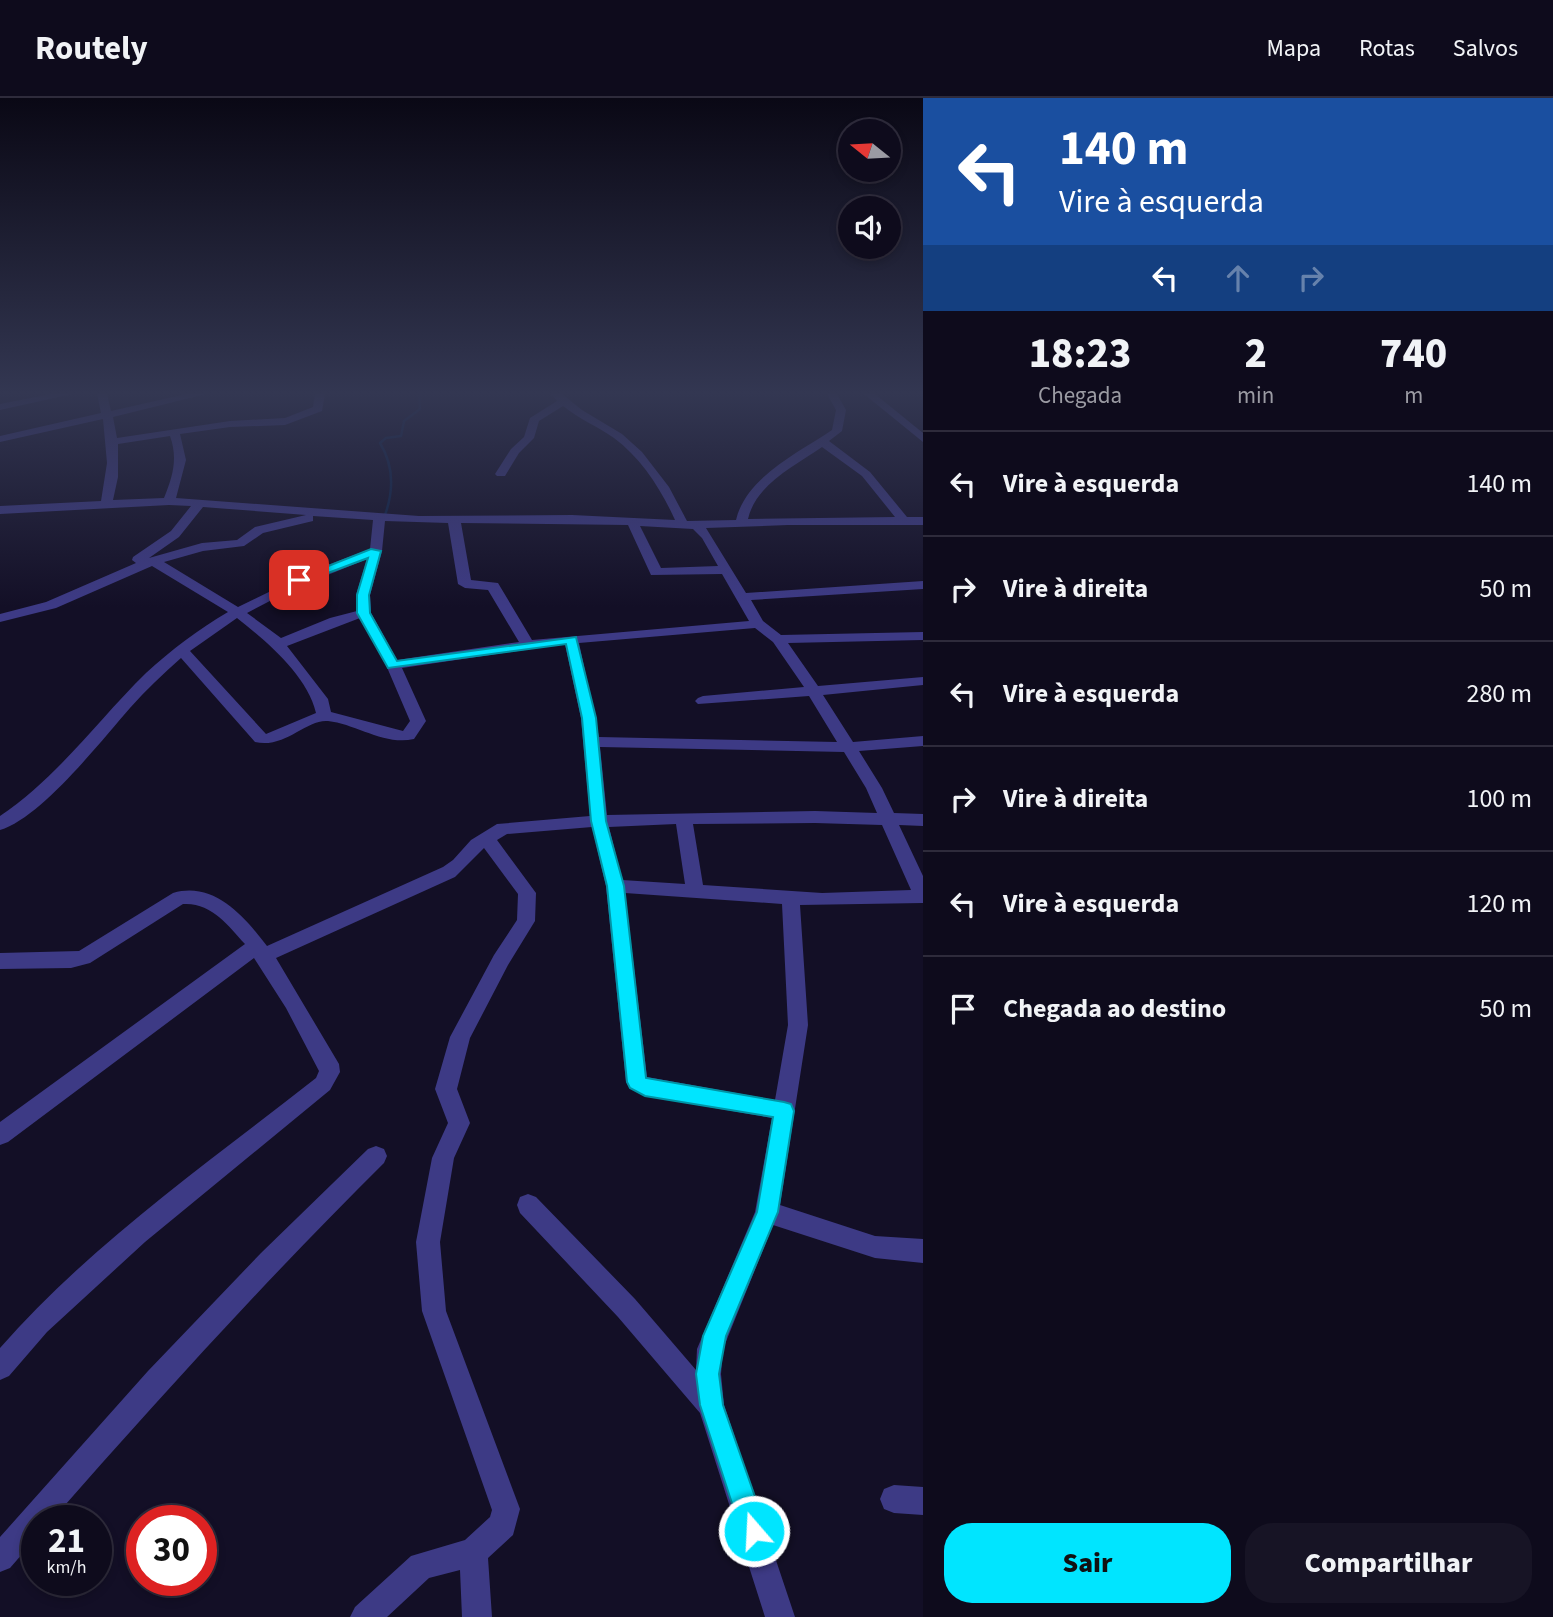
<!DOCTYPE html>
<html lang="pt">
<head>
<meta charset="utf-8">
<style>
	:root { --surface:#0e0b1c; --page:#171425; --text:#f1f3f6; --muted:#9b9ba3; --line:#2e2b3b; --accent:#00e5ff }
	body { margin:0; font-family:"Source Sans 3",sans-serif; background:var(--page); color:var(--text); height:100vh; display:flex; flex-direction:column; font-size:26px; white-space:nowrap }
	* { box-sizing:border-box; margin:0 }
	p { font-size:23px; color:var(--muted) }
	.icon { flex:none; width:38px; height:38px; fill:none; stroke:currentColor; stroke-width:2; stroke-linecap:round; stroke-linejoin:round }
	.map { position:relative; flex:1; overflow:hidden }
	.drawer { display:flex; flex-direction:column; background:var(--surface); width:630px }
	.drawer>* { flex:none }
	.banner { background:#1a4fa0; color:#fff; overflow:hidden }
	.needle { width:46px; rotate:288deg }
	.fabs { position:absolute; left:838px; top:21px; display:grid; gap:14px }
	.fabs a { display:grid; place-items:center; width:63px; height:63px; border-radius:50%; background:var(--surface); box-shadow:0 4px 10px #0003,0 0 0 2px var(--line); font-size:35px }
	.speed { position:absolute; left:21px; top:1407px; display:flex; gap:14px; font-size:35px; font-weight:700; text-align:center }
	.speed>* { display:grid; place-content:center; width:91px; height:91px; border-radius:50%; background:var(--surface); box-shadow:0 4px 10px #0003,0 0 0 2px var(--line); line-height:1 }
	.speed small { font-size:18px; font-weight:400 }
	.speed .limit { border:10px solid #d22; background:#fff; color:#111 }
	.pin { position:absolute; display:grid; place-items:center; width:60px; height:60px; color:#fff; margin:-30px; border-radius:14px; box-shadow:0 4px 10px #0006 }
	.me { position:absolute; width:77px; margin:-38px; rotate:341deg; stroke-linejoin:round; filter:drop-shadow(0 0 5px #0008) }
	.turn { display:flex; align-items:center; gap:24px; height:147px; padding:0 21px; font-size:32px }
	.turn .icon { width:91px; height:91px; stroke-width:2.5 }
	.turn b { display:block; font-size:49px; line-height:60px }
	.lanes { display:flex; align-items:center; height:66px; padding:0 21px; background:#0003; justify-content:center; gap:35px; direction:ltr }
	.lanes .off { opacity:.35 }
	.eta { display:flex; justify-content:space-evenly; align-items:center; height:119px; text-align:center }
	.eta b { font-size:42px; font-weight:800; line-height:49px }
	.action { display:flex; gap:14px; margin-top:auto; padding:14px 21px }
	.action a { flex:1; height:80px; border-radius:28px; background:var(--accent); color:#111; font-size:28px; font-weight:800; line-height:80px; text-align:center }
	.action a+a { background:var(--page); color:var(--text) }
	ul { padding:0; list-style:none }
	li { display:flex; align-items:center; gap:21px; height:105px; padding:0 21px; border-top:2px solid var(--line) }
	li div { flex:1 }
	li b { display:block; font-size:26px }
	li em { font-style:normal }
	header { display:flex; align-items:center; gap:42px; box-sizing:border-box; height:98px; padding:0 35px; background:var(--surface); border-bottom:2px solid var(--line) }
	header strong { font-size:33px }
	nav { display:flex; gap:38px; margin-inline-start:auto; font-size:24px }
	main { display:flex; flex:1; min-height:0 }
	.map>svg:first-child { display:block }
</style>
</head>
<body>
<header>
<strong>Routely</strong>
<nav><a>Mapa</a><a>Rotas</a><a>Salvos</a></nav>
</header>
<main>
<div class="map">
<svg width="923" height="1519" viewBox="0 0 923 1519">
	<rect width="100%" height="100%" fill="#130f26"/>
	<g fill="none" stroke-linecap="round" stroke-linejoin="round">
		<path stroke="#0c2248" stroke-width="2.5" d="M385,417C394,392 394,368 380,345L386,340L401,338L404,323L420,311L419,296"/>
		<path fill="#3d3a85" fill-rule="evenodd" d="M50,296H72L0,312V306Z
			M97,296H107L111,313L186,296H206L113,319L117,340L230,323L285,320L313,309L315,296H325L322,313L285,327L230,329L180,336L186,362L176,400L419,418L572,417L675,422C661,391 641,360 614,340C597,328 579,321 563,308L539,323L534,340L519,355L505,378H497L495,376L511,351L524,339L530,320L557,303L551,296H562L582,312L622,336L642,354L669,389L687,423L736,422C746,379 798,355 832,332L836,312L827,296H837L846,312L842,333L829,343L870,374L907,419H923V427H788L706,430L746,495L923,483V491L751,502L763,523L781,537L923,534V542L788,545L818,588L923,579V587L823,597L853,644L923,638V648L859,653L882,690L894,715L923,716V728L899,727L923,778V805L800,807L808,927L780,1107L875,1138L923,1141V1165L875,1160L773,1127L723,1251L721,1276L724,1307L795,1519H765L700,1315L618,1219L520,1115L517,1107L520,1099L528,1096L536,1099L635,1201L696,1272L697,1251L755,1114L772,1020L645,998L630,990L626,984L606,788L592,729L507,736L497,742L536,795L535,823L508,867L470,940L457,991L470,1025L454,1060L440,1144L446,1213L520,1411L513,1437L488,1460L492,1519H462L460,1472L429,1480L387,1519H350L355,1509L411,1458L465,1442L490,1419L492,1412L422,1213L416,1144L432,1060L448,1025L435,991L450,939L494,857L517,822L518,796L484,750L455,779L276,860L339,966L340,974L330,992L145,1144L47,1234L9,1278L0,1282V1250C91,1146 208,1065 316,980L319,973L286,910L254,860L8,1044L0,1047V1024L245,846C228,827 211,804 183,806L90,865L71,870L0,871V855L79,853L173,795C214,783 244,818 267,848L443,769L453,762L471,742L497,726L590,718L581,620L565,546L402,570L426,623L414,641C385,648 356,626 328,623C306,621 285,651 255,644L181,560C163,576 146,592 130,610C101,643 41,720 0,732V718C58,679 97,623 146,575C171,552 199,531 228,514L152,468L56,510L0,524V516L46,504L136,465L132,462L133,459L171,433L191,408L169,407L0,416V408L101,403L107,365L103,321L0,344V338L101,315ZM170,338C178,360 173,378 164,400L113,402L118,379V346ZM822,349L862,378L895,419L748,421C756,386 795,368 822,349ZM203,409L306,417L255,429L237,442L202,445L149,460L179,439ZM313,418L373,422L370,451L312,473L238,509L164,464L203,453L244,448L263,435L313,423ZM385,423L448,425L458,486L465,490L488,492L519,544L397,562L371,515L370,497L382,453ZM461,425L628,427L651,477L722,476L749,523L532,542L498,485L471,482ZM640,428L693,431L702,440L718,468L661,470ZM367,461L356,497L357,513L330,520L281,540L247,515L291,492ZM237,520C267,544 307,577 316,615L266,636L190,553ZM360,520L386,567L410,623L403,633L331,614L328,601L287,548ZM755,530L773,544L804,589L703,598L698,600L695,603L698,606L809,598L837,644L599,639L579,545ZM600,649L844,654L866,690L877,715L815,713L607,717ZM815,725L882,727L911,792L822,795L703,787L693,726ZM676,726L685,786L622,782L609,729ZM625,795L782,806L788,927L775,1002L647,979Z
			M864,296H875L923,335V344Z
			M376,1048L384,1051L387,1058L384,1065C268,1180 159,1300 51,1423H37V1439L10,1470L0,1474V1439L148,1273L261,1155L368,1051Z
			M894,1387L923,1389V1417L894,1415L884,1411L880,1401L884,1391Z"/>
	</g>
	<linearGradient id="sky" x2="0" y2="1"><stop stop-color="#0a0815"/><stop offset="0.58" stop-color="#333752"/><stop offset="1" stop-color="#333752" stop-opacity="0"/></linearGradient>
	<rect width="923" height="509" fill="url(#sky)"/>
	<path fill="#00e5ff" stroke="#0095a6" stroke-width="2" d="M371,451L381,453L369,497L370,515L397,563L576,539L596,620L606,723L624,788L646,980L784,1004L791,1006L794,1013L778,1114L726,1238L719,1276L723,1307L767,1433L763,1442L754,1445L745,1442L741,1433L700,1307L696,1276L703,1238L757,1114L773,1019L645,998L630,990L627,984L607,788L591,723L582,620L566,546L388,570L357,515V497L368,460L304,484L293,482Z"/>
</svg>
<div class="fabs">
<a><svg class="needle" viewBox="-14 -14 28 28"><path d="M0-13l5 13h-10z" fill="#e53935"/><path d="M0 13l5-13h-10z" fill="#9b9ba3"/></svg></a>
<a><svg class="icon" aria-label="sound" viewBox="0 0 24 24"><path d="M4 9h4l5-4v14l-5-4H4zM17 9q2 3 0 6"/></svg></a>
</div>
<div class="speed"><div>21<small>km/h</small></div><div class="limit">30</div></div>
<div class="pin" style="left:299px;top:482px;background:#d93025"><svg class="icon" aria-label="arrive" viewBox="0 0 24 24"><path d="M6 21V4h12l-3 4 3 4H6"/></svg></div>
<svg class="me" style="left:754px;top:1433px" viewBox="-20 -20 40 40"><circle r="17" fill="#00e5ff" stroke="#fff" stroke-width="3"/><path d="M0-11L8 9 0 5-8 9z" fill="#fff"/></svg>
</div>
<section class="drawer">
<div class="banner">
<div class="turn"><svg class="icon" aria-label="left" viewBox="0 0 24 24"><path d="M17 20v-9H6M10 6l-5 5 5 5"/></svg><div><b>140 m</b>Vire à esquerda</div></div>
<div class="lanes"><svg class="icon" aria-label="left" viewBox="0 0 24 24"><path d="M17 20v-9H6M10 6l-5 5 5 5"/></svg><svg class="icon off" aria-label="ahead" viewBox="0 0 24 24"><path d="M12 20V5M6 11l6-6 6 6"/></svg><svg class="icon off" aria-label="right" viewBox="0 0 24 24"><path d="M7 20v-9h11M14 6l5 5-5 5"/></svg></div>
</div>
<div class="eta">
<div><b>18:23</b><p>Chegada</p></div>
<div><b>2</b><p>min</p></div>
<div><b>740</b><p>m</p></div>
</div>
<ul>
<li><svg class="icon" aria-label="left" viewBox="0 0 24 24"><path d="M17 20v-9H6M10 6l-5 5 5 5"/></svg><div><b>Vire à esquerda</b></div><em>140 m</em></li>
<li><svg class="icon" aria-label="right" viewBox="0 0 24 24"><path d="M7 20v-9h11M14 6l5 5-5 5"/></svg><div><b>Vire à direita</b></div><em>50 m</em></li>
<li><svg class="icon" aria-label="left" viewBox="0 0 24 24"><path d="M17 20v-9H6M10 6l-5 5 5 5"/></svg><div><b>Vire à esquerda</b></div><em>280 m</em></li>
<li><svg class="icon" aria-label="right" viewBox="0 0 24 24"><path d="M7 20v-9h11M14 6l5 5-5 5"/></svg><div><b>Vire à direita</b></div><em>100 m</em></li>
<li><svg class="icon" aria-label="left" viewBox="0 0 24 24"><path d="M17 20v-9H6M10 6l-5 5 5 5"/></svg><div><b>Vire à esquerda</b></div><em>120 m</em></li>
<li><svg class="icon" aria-label="arrive" viewBox="0 0 24 24"><path d="M6 21V4h12l-3 4 3 4H6"/></svg><div><b>Chegada ao destino</b></div><em>50 m</em></li>
</ul>
<div class="action"><a>Sair</a><a>Compartilhar</a></div>
</section>
</main>
</body>
</html>
